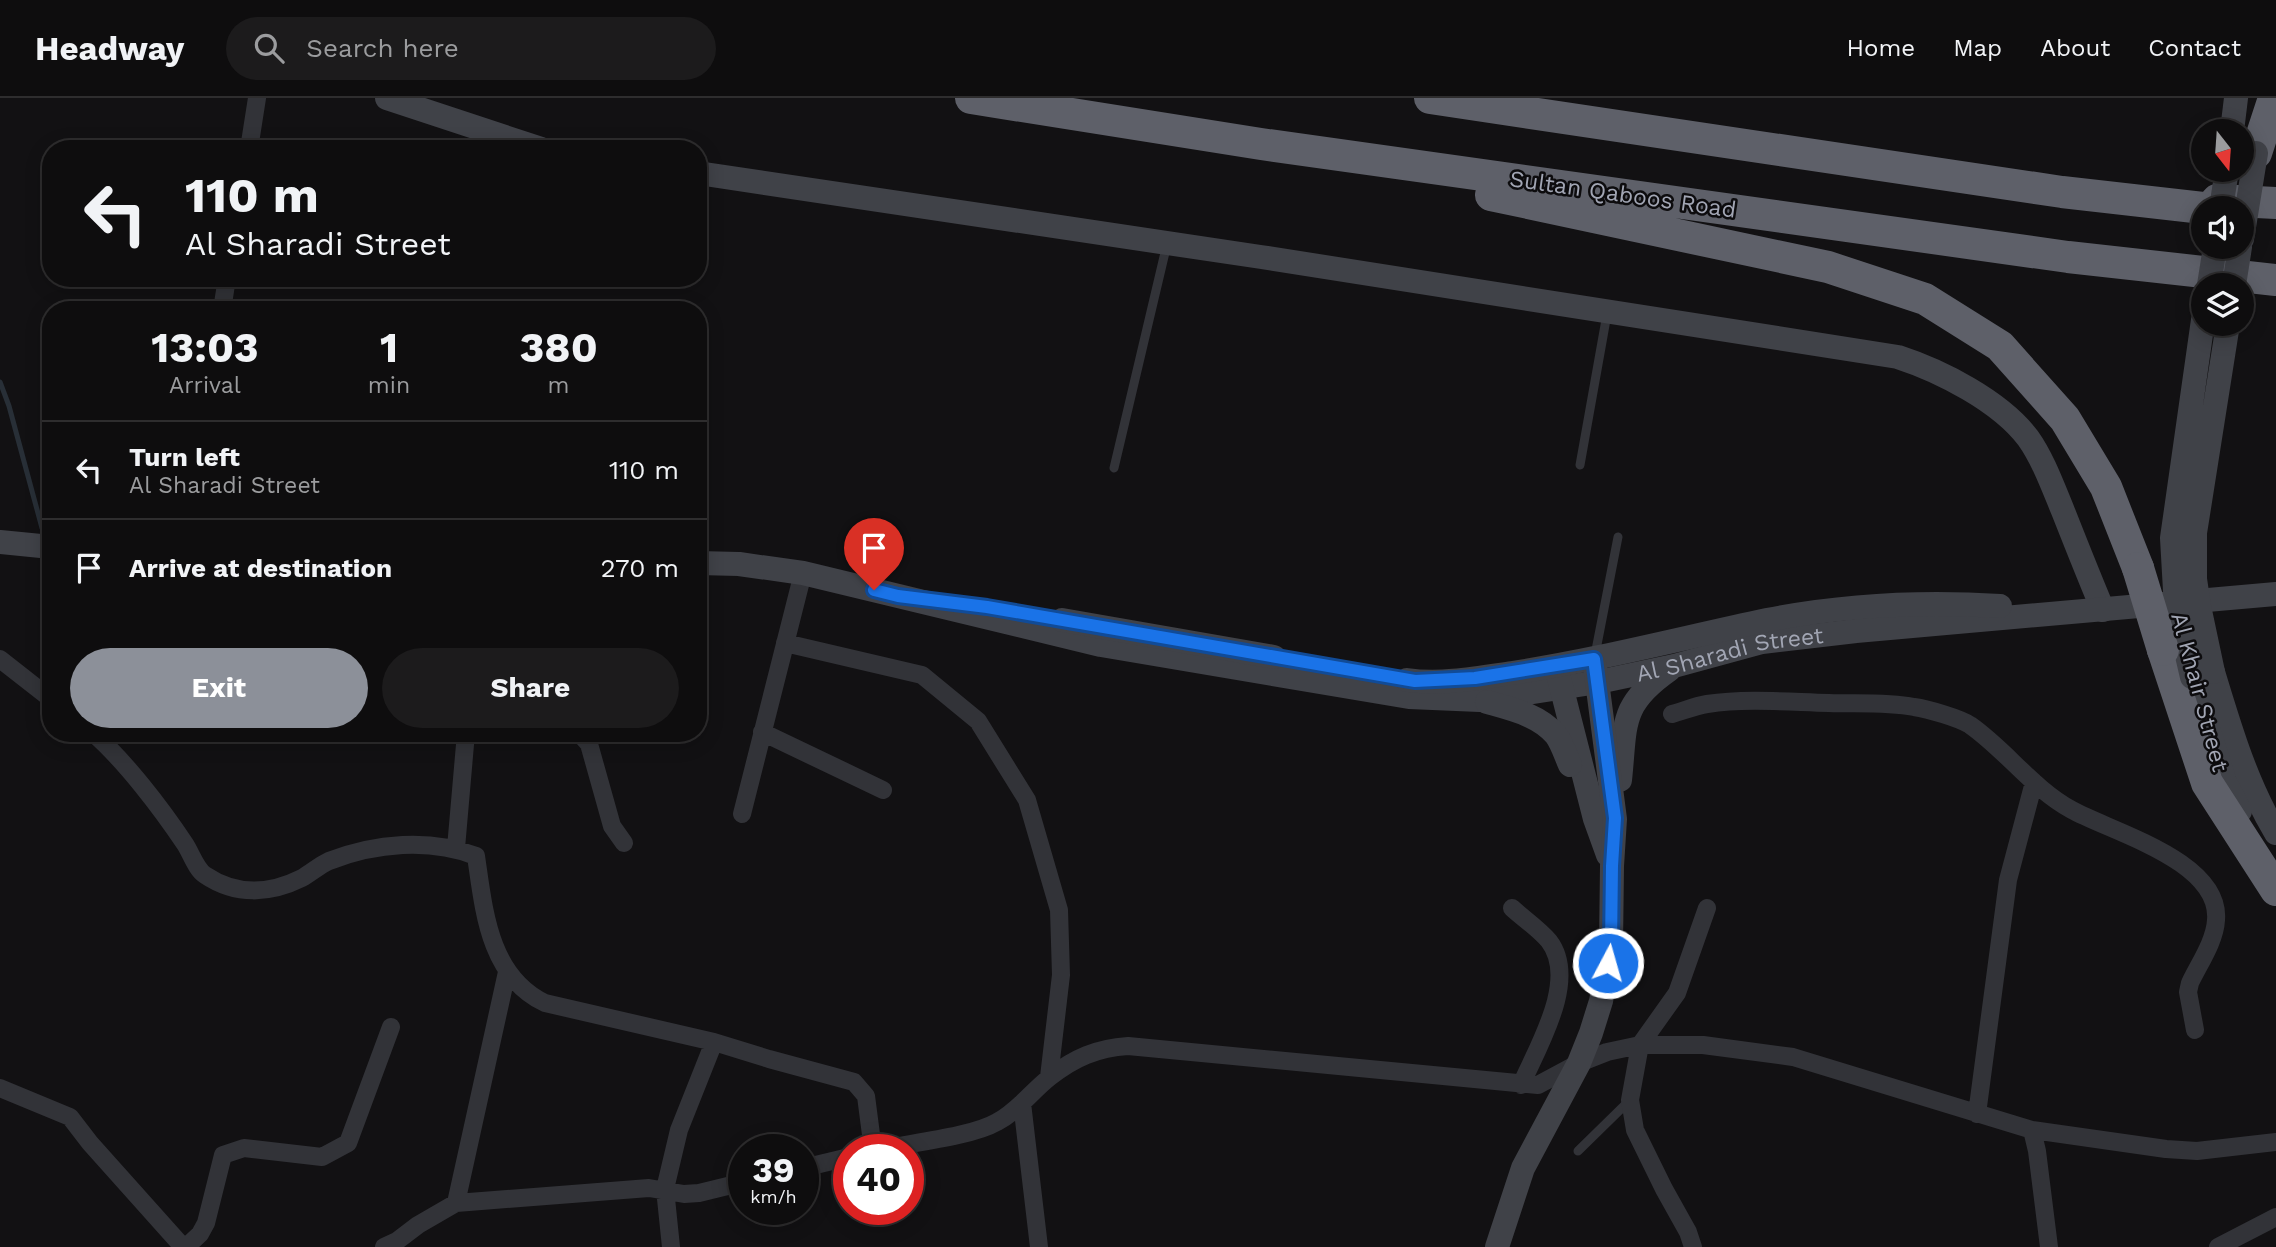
<!DOCTYPE html>
<html lang="en">
<head>
<meta charset="utf-8">
<style>
	:root { --surface:#0e0d0e; --page:#1c1b1c; --text:#f1f3f6; --muted:#9b9c9e; --line:#2e2d2e; --accent:#8c9099 }
	body { margin:0; font-family:"Work Sans",sans-serif; background:var(--page); color:var(--text); height:100vh; display:flex; flex-direction:column; font-size:26px; white-space:nowrap }
	* { box-sizing:border-box; margin:0 }
	p { font-size:23px; color:var(--muted) }
	.icon { flex:none; width:38px; height:38px; fill:none; stroke:currentColor; stroke-width:2; stroke-linecap:round; stroke-linejoin:round }
	.map { position:relative; flex:1; overflow:hidden }
	.panel { position:absolute; left:42px; top:203px; width:665px; height:441px; display:flex; flex-direction:column; background:var(--surface); border-radius:28px; box-shadow:0 4px 18px #0003,0 0 0 2px var(--line) }
	.panel>* { flex:none }
	.banner { position:absolute; left:42px; top:42px; width:665px; height:147px; border-radius:28px; box-shadow:0 4px 18px #0003,0 0 0 2px var(--line); background:#0e0d0e; color:var(--text); overflow:hidden }
	.needle { width:46px; rotate:163deg }
	.controls { position:absolute; left:2191px; top:21px; display:grid; gap:14px }
	.controls a { display:grid; place-items:center; width:63px; height:63px; border-radius:50%; background:var(--surface); box-shadow:0 4px 18px #0003,0 0 0 2px var(--line); font-size:35px }
	.speed { position:absolute; left:728px; top:1036px; display:flex; gap:14px; font-size:35px; font-weight:700; text-align:center }
	.speed>* { display:grid; place-content:center; width:91px; height:91px; border-radius:50%; background:var(--surface); box-shadow:0 4px 18px #0003,0 0 0 2px var(--line); line-height:1 }
	.speed small { font-size:18px; font-weight:400 }
	.speed .limit { border:10px solid #d22; background:#fff; color:#111 }
	.pin { position:absolute; display:grid; place-items:center; width:60px; height:60px; color:#fff; margin:-72px -30px; border-radius:50% 50% 50% 0; rotate:-45deg; box-shadow:0 0 7px #0007 }
	.pin .icon { rotate:45deg }
	.me { position:absolute; width:77px; margin:-38px; rotate:6deg; stroke-linejoin:round; filter:drop-shadow(0 0 5px #0008) }
	.turn { display:flex; align-items:center; gap:24px; height:147px; padding:0 28px; font-size:32px }
	.turn .icon { width:91px; height:91px; stroke-width:2.5 }
	.turn b { display:block; font-size:49px; line-height:60px }
	.eta { display:flex; justify-content:space-evenly; align-items:center; height:119px; text-align:center }
	.eta b { font-size:42px; font-weight:700; line-height:49px }
	.button { display:flex; gap:14px; margin-top:auto; padding:14px 28px }
	.button a { flex:1; height:80px; border-radius:42px; background:var(--accent); color:#fff; font-size:28px; font-weight:700; line-height:80px; text-align:center }
	.button a+a { background:var(--page); color:var(--text) }
	ul { padding:0; list-style:none }
	li { display:flex; align-items:center; gap:21px; height:98px; padding:0 28px; border-top:2px solid var(--line) }
	li div { flex:1 }
	li b { display:block; font-size:26px }
	li em { font-style:normal }
	header { display:flex; align-items:center; gap:42px; box-sizing:border-box; height:98px; padding:0 35px; background:var(--surface); border-bottom:2px solid var(--line) }
	header strong { font-size:33px }
	nav { display:flex; gap:38px; margin-inline-start:auto; font-size:24px }
	.search { width:490px; height:63px; background:var(--page); display:flex; align-items:center; gap:18px; box-sizing:border-box; padding:0 24px; border-radius:38px; color:var(--muted); font-size:26px }
	.map>svg:first-child { display:block }
</style>
</head>
<body>
<header>
<strong>Headway</strong>
<div class="search"><svg class="icon" aria-label="search" viewBox="0 0 24 24"><circle cx="10" cy="10" r="6"/><path d="M15 15l6 6"/></svg>Search here</div>
<nav><a>Home</a><a>Map</a><a>About</a><a>Contact</a></nav>
</header>
<div class="map">
<svg width="2276" height="1149" viewBox="0 0 2276 1149">
	<rect width="100%" height="100%" fill="#121113"/>
	<g fill="none" stroke-linecap="round" stroke-linejoin="round">
		<path stroke="#282f37" stroke-width="5" d="M0,284L9,308L42,430"/>
		<path stroke="#323338" stroke-width="9" d="M1580,367L1607,216
			M1114,370L1167,146
			M1595,557L1618,439
			M1578,1053L1629,1003"/>
		<path stroke="#323338" stroke-width="18" d="M249,51L257,0
			M222,212L227,180
			M785,545L922,577L978,623L1027,702L1059,812L1061,877L1049,979
			M0,561L51,601
			M1672,616C1683,613 1695,608 1707,606C1747,600 1789,604 1829,605C1857,606 1887,604 1914,609C1928,611 1959,620 1970,627C2006,652 2033,691 2072,712C2112,734 2221,763 2216,822C2215,843 2199,866 2190,885L2188,894L2195,932
			M762,634L883,692
			M93,635C125,663 161,710 185,746C191,755 196,771 205,777C236,798 270,796 302,780C311,775 320,767 329,763C375,745 430,740 476,758C484,813 489,878 545,905L714,944L769,961L854,984L866,998L873,1052
			M577,635L581,637L589,646L612,728L624,745
			M742,716L803,475
			M456,750L466,635
			M1512,810C1524,821 1539,831 1549,843C1579,882 1537,950 1521,987
			M0,990L70,1019L90,1045L183,1149
			M1022,1005L1039,1149
			M1977,1016L2008,782L2034,684
			M2032,1032L2037,1053L2049,1149
			M877,1052C909,1045 971,1039 997,1024C1018,1013 1032,993 1050,979C1074,960 1097,950 1128,948L1538,987L1579,965L1607,954L1640,947H1703L1793,959L2032,1032L2166,1051L2197,1053L2276,1044
			M803,1070L849,1059
			M456,1105L507,874
			M186,1149L200,1136L206,1125L223,1057L244,1050L322,1059L348,1045L391,929
			M384,1149L397,1143L418,1127L456,1105L649,1090L684,1096L699,1095L744,1084
			M671,1149L665,1091L679,1032L714,944
			M1693,1149L1688,1134L1664,1091L1635,1032L1630,1002L1640,947L1677,895L1707,810
			M2218,1149L2276,1119"/>
		<g stroke="#404248" stroke-width="24">
			<path d="M387,0L541,51"/>
			<path d="M2232,33L2236,0"/>
			<path d="M698,75L1261,159L1898,259C1941,273 2000,303 2028,340C2043,361 2053,389 2063,413C2076,446 2089,479 2103,512"/>
			<path d="M0,444L51,449"/>
			<path id="s1" d="M698,465L739,466L803,475L1101,547L1409,599L1480,602L1598,584L1674,568L1762,544L1856,533L2276,496"/>
			<path d="M1062,522L1274,559"/>
			<path d="M2213,574C2230,630 2246,685 2276,735"/>
			<path d="M1558,576L1595,721L1608,757"/>
			<path d="M2192,579L2225,684L2240,713"/>
			<path d="M1407,582C1441,587 1478,580 1512,575C1598,562 1682,540 1767,522C1844,507 1922,503 2000,508"/>
			<path d="M1487,604C1512,611 1539,617 1556,637C1562,645 1566,658 1570,667"/>
			<path d="M1620,682C1626,626 1619,607 1669,572"/>
			<path d="M1497,1149L1523,1070L1579,965L1591,935L1601,903L1608,865L1611,847L1612,768L1615,721L1595,568"/>
		</g>
		<path stroke="#5e6069" stroke-width="32" d="M971,0L1261,46L2068,159L2276,182
			M1430,0L2062,94L2203,110
			M2256,55L2274,0
			M1491,97L1828,169L1925,201L2000,248L2065,321L2106,389L2138,470
			M2217,102L2276,105
			M2163,552L2207,685L2276,792"/>
		<path stroke="#404248" stroke-width="24" d="M2221,110L2227,72
			M2242,141L2256,55
			M2209,187L2215,149
			M2234,187L2240,149
			M2213,574L2199,508L2195,481V435L2228,226
			M2192,579L2176,510L2172,440L2203,222"/>
		<path stroke="#5e6069" stroke-width="32" d="M2138,470L2163,552"/>
	</g>
	<g fill="none" stroke-linecap="round" stroke-linejoin="round">
		<g stroke="#114b97" stroke-width="18">
			<path id="route" d="M874,492L898,498L987,509L1415,583L1475,580L1594,561L1615,720L1612,768L1611,847L1608,865"/>
		</g>
		<use href="#route" stroke="#1a73e8" stroke-width="12"/>
	</g>
	<g text-anchor="middle" stroke-width="5" stroke-linejoin="round" paint-order="stroke">
		<g font-size="23" fill="#a2a6b4" stroke="#0d0c0e">
			<text transform="translate(1623 96) rotate(8)" y="8">Sultan Qaboos Road</text>
			<text dy="8" stroke="none"><textPath href="#s1" startOffset="1050">Al Sharadi Street</textPath></text>
			<text transform="translate(2200 594) rotate(75)" y="8">Al Khair Street</text>
		</g>
	</g>
</svg>
<div class="controls">
<a><svg class="needle" viewBox="-14 -14 28 28"><path d="M0-13l5 13h-10z" fill="#e53935"/><path d="M0 13l5-13h-10z" fill="#9b9c9e"/></svg></a>
<a><svg class="icon" aria-label="sound" viewBox="0 0 24 24"><path d="M4 9h4l5-4v14l-5-4H4zM17 9q2 3 0 6"/></svg></a>
<a><svg class="icon" aria-label="layers" viewBox="0 0 24 24"><path d="M12 4l9 5-9 5-9-5zM3 14l9 5 9-5"/></svg></a>
</div>
<div class="speed"><div>39<small>km/h</small></div><div class="limit">40</div></div>
<div class="pin" style="left:874px;top:492px;background:#d93025"><svg class="icon" aria-label="arrive" viewBox="0 0 24 24"><path d="M6 21V4h12l-3 4 3 4H6"/></svg></div>
<svg class="me" style="left:1608px;top:865px" viewBox="-20 -20 40 40"><circle r="17" fill="#1a73e8" stroke="#fff" stroke-width="3"/><path d="M0-11L8 9 0 5-8 9z" fill="#fff"/></svg>
<div class="banner">
<div class="turn"><svg class="icon" aria-label="left" viewBox="0 0 24 24"><path d="M17 20v-9H6M10 6l-5 5 5 5"/></svg><div><b>110 m</b>Al Sharadi Street</div></div>
</div>
<section class="panel">
<div class="eta">
<div><b>13:03</b><p>Arrival</p></div>
<div><b>1</b><p>min</p></div>
<div><b>380</b><p>m</p></div>
</div>
<ul>
<li><svg class="icon" aria-label="left" viewBox="0 0 24 24"><path d="M17 20v-9H6M10 6l-5 5 5 5"/></svg><div><b>Turn left</b><p>Al Sharadi Street</p></div><em>110 m</em></li>
<li><svg class="icon" aria-label="arrive" viewBox="0 0 24 24"><path d="M6 21V4h12l-3 4 3 4H6"/></svg><div><b>Arrive at destination</b></div><em>270 m</em></li>
</ul>
<div class="button"><a>Exit</a><a>Share</a></div>
</section>
</div>
</body>
</html>
